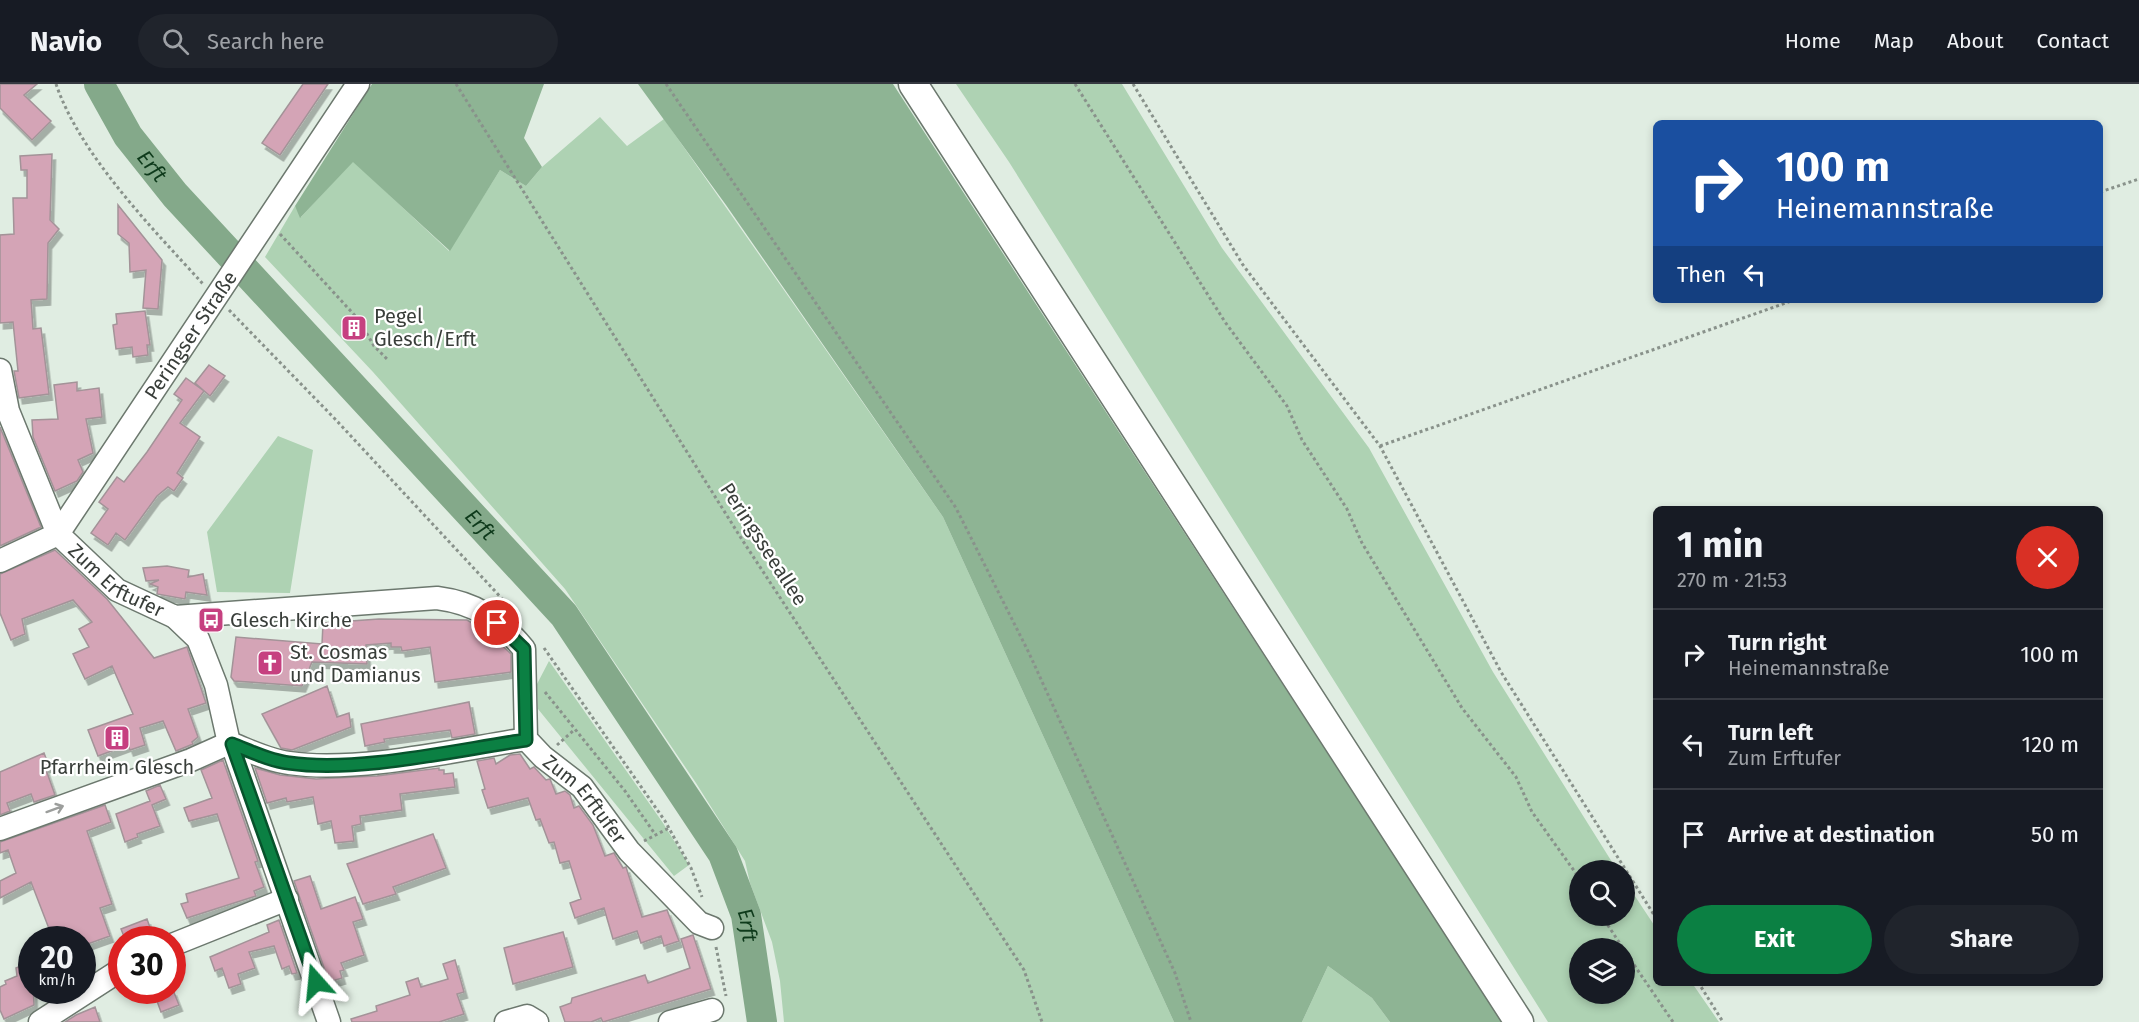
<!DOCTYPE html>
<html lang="en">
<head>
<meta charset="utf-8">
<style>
	:root { --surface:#171b24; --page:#20242c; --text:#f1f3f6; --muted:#9ea1a6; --line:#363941; --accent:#0b8043 }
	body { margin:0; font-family:"Fira Sans",sans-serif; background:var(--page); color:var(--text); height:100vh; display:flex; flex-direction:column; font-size:22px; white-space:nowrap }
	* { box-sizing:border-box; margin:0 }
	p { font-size:20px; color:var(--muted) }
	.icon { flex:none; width:33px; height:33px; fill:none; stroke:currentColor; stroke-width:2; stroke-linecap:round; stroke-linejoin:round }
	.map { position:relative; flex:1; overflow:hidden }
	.details { position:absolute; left:1653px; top:422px; width:450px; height:480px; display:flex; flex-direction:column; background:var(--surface); border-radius:9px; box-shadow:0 3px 9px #0003 }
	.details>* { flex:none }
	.hud { position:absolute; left:1653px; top:36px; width:450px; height:183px; border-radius:9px; box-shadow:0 3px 9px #0003; background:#1a4fa0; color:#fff; overflow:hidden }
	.buttons { position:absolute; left:1569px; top:776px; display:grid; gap:12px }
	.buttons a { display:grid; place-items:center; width:66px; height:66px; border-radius:50%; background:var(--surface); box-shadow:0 3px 9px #0003; font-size:30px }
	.speed { position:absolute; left:18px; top:842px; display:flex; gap:12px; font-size:30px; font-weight:700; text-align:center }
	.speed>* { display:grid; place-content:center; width:78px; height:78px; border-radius:50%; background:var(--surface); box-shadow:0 3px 9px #0003; line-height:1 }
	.speed small { font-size:15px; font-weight:400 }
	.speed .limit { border:9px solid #d22; background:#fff; color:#111 }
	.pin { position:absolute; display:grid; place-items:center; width:51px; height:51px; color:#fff; margin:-26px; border:3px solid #fff; border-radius:50%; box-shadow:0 2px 6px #0007 }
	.me { position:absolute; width:66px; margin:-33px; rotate:342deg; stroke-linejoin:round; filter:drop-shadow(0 0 4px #0008) }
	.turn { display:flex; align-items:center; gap:21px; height:126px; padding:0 24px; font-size:27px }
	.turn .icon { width:78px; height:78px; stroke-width:2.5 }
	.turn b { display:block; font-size:42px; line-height:51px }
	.then { display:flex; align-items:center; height:57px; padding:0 24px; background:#0003; gap:12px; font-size:22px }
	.round { display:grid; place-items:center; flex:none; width:63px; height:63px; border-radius:32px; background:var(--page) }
	.headline { display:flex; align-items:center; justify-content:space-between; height:102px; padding:0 24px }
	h1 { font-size:36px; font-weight:700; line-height:45px }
	.primary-button { display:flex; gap:12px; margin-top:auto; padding:12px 24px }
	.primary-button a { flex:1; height:69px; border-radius:36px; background:var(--accent); color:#fff; font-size:24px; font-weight:700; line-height:69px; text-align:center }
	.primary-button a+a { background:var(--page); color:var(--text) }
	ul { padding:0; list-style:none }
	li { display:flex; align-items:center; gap:18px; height:90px; padding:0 24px; border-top:2px solid var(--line) }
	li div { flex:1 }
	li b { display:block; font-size:22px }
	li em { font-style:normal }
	header { display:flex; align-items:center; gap:36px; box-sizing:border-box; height:84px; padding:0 30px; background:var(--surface); border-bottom:2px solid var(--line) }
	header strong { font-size:28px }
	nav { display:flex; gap:33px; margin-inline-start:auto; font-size:21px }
	.search { width:420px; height:54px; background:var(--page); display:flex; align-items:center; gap:15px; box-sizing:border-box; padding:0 21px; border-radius:33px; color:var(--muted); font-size:22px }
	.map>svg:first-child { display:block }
</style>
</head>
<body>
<header>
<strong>Navio</strong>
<div class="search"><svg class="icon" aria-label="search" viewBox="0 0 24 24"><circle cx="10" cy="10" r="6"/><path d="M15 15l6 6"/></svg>Search here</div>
<nav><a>Home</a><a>Map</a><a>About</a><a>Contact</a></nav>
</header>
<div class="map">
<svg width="2139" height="938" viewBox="0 0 2139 938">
	<defs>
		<filter id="shadow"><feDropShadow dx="3.5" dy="6" stdDeviation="0" flood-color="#0004"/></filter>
	</defs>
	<rect width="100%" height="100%" fill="#e0ede2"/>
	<path fill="#aed2b3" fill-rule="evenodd" d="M956,0H1122L1222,164L1369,364L1493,588L1617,786H1580V831H1624L1625,797L1656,844V898L1692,899L1719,938H1548L1009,78ZM1580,864H1624V909H1580Z
		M600,33L627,62L664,35L943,433L1174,938H784L780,897L772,858L750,799L745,777L696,699L565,505L373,288L265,173L295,122L301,133L353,77L449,167L500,86L526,102L542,83Z
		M278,352L313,366L290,509L217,508L207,448Z
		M549,577L663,739L689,781L674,792L538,625L537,600Z
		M1328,882L1372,914L1390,938H1302Z"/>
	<path fill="#8eb494" d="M372,0H544L524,54L542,83L526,102L500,86L450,167L353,78L300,134L295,122Z
		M638,0H893L1502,938H1390L1372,914L1328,882L1302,938H1174L943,433L726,121Z"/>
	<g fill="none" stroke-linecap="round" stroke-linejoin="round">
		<path stroke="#84a98a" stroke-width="30" id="s1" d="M99,0L128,52L175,111L564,531L723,770L746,831L762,938"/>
	</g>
	<path fill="#d4a4b6" stroke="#a39398" stroke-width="1.5" filter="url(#shadow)" d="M0,0H37L24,11L51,37L32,56L0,24Z
		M303,0H328L280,71L262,59Z
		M52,70L50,136L59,145L48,159L47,215L31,216L33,245L41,244L49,310L19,314L14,287H18L13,238L0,239V151L14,150L13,114H27V86H21L20,72Z
		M118,121L162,176L158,225L143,224L146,186L130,188L129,159L118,150Z
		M145,227L150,261H147L148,271L133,273L132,263L116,265L113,241L117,240L116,230Z
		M209,281L225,292L210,312L195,299Z
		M186,294L204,307L180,339L200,353L177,389L183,394L174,407L168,403L157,412L125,456L116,449L108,461L91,449L108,425L99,418L117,393L124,398L147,368L182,316L174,310Z
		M77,298V307L99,304L102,333L86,335L93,369L78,376L83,388L77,397L55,407L33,353L32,336L58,335L54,301Z
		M0,343L41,443L0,462Z
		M55,466L107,515L154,574L187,563L206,619L188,625L198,653L192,658L193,660L176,667L163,637L140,644L145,661L130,666L128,661L98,672L88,646L133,630L112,582L85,595L73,570L89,563L79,545L92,538L73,516L22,535L25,550L11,556L0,529V490Z
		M167,482L189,486L188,493L203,490L207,511L186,508L185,515L157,510L158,503L150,500L159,496L146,497L143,484Z
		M379,535L467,536L488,548L511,570V588L435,598L430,563L402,567L401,563H391V559L366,561L367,580L312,578L302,602L234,597L231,593L236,553L322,560L323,539Z
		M327,602L337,633L349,629L351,643L292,666L281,664L262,630Z
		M469,618L475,650L452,654L450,646L384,655L385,658L365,662L361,640Z
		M44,669L49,682L45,683L55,711L34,718L31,710L7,719L10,727L0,731V688Z
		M520,670L530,685L534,683L546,696L550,695L556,710L565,707L570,711L574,724L579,722L593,741L605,772L614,769L623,784L626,783L642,833L667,826L679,857L664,862L661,852L641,859L637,847L613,855L604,824L575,834L570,819L581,815L569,777L560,779L554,758L549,759L540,735L536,736L528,714L488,724L482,706L485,705L477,677L494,674L496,680L510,671Z
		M223,676L258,777L255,778L264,803L254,807L256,812L187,834L181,820L188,818L186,810L239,794L217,730L189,737L184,724L212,714L201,686Z
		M255,684L280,691L316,695L377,692L439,684V686H444V690L453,689L455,703L400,710L402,726L360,732L361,740L352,742L354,757L335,759L331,737L318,740L313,713L287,718L286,714L267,719Z
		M160,701L166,715L152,721L160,742L137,750L138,753L125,758L116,730L150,717L146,707Z
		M105,721L111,738L87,747L112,820L100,824L110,852L82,862V855H53L31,798L0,814V797L16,789L8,766L0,769V758Z
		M433,750L446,784L393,803L396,810L363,820L347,780Z
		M310,792L321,825L355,813L363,835L353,838L364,871L341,879L344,886L340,887L342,894L329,898L294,797Z
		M147,835L154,855H125L121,845Z
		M279,836L297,889L292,890L289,882L282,885L274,862L249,868L255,884L238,890L241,900L229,904L222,884L215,887L210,873L269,848L267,841Z
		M563,848L573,883L513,900L504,864Z
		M693,851L711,905L603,938L601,934L591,938H565L560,923L571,919L572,914L645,891L648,899L690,884L681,855Z
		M455,876L464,908L457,910L464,930L439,938H352L351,935L377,927L376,922L410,911L406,898L418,894L421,903L448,895L443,880Z
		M32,877L34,921L4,935L0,926V903L6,900L5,897L17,892L16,884Z
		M153,906H173L179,921L161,928Z
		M95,923L100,938H65L76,931Z"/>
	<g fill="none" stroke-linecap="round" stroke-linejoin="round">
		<g stroke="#6c786e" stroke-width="25">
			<g id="minor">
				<path id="s2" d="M0,286L8,327L58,450L117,506L175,533L437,514C476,519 499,535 524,565L526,655L543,673L582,703L629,767L699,839L712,844"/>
				<path id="s3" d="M0,477L58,450L358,0"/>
				<path d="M175,533L198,555L216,601L229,659L232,660L329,938"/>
				<path d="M232,660C250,667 270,677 289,679C358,689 456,666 526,655"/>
				<path d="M0,745L191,676L229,659"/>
				<path d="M172,861L287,815"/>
				<path d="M40,938L122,885"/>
				<path d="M506,938L527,932L537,938"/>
				<path d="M670,938L712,926"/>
			</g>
		</g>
		<g stroke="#6c786e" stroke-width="31">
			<path id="major" d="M913,0L1519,938"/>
		</g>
		<path stroke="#89928b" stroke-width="3" stroke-dasharray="3 3" stroke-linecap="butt" d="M56,0C80,71 153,145 203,200
			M456,0L741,454L1024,886L1042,938
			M666,0L956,424L1029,569L1175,889L1191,938
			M1075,0L1225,238L1287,322L1302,356L1347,425L1362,459L1462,624L1516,693L1532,728L1580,795
			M1133,0L1243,181L1380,362L1501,588L1656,834
			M2100,108L2139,95
			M280,150L359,236L374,262L388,276
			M229,226L336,336L507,520
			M1380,362L1794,216
			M544,564L665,737L691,784L702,813
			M545,608L625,707L655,750
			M557,661L574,646
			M644,757L669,744
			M1601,831L1623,864
			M716,863L726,912
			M1624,866L1673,938
			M1698,898L1723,938"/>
		<use href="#minor" stroke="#fff" stroke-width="22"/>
		<use href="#major" stroke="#fff" stroke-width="28"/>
	</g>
	<defs><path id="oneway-shaft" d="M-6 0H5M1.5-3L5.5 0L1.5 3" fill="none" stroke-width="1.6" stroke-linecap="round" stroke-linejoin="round" transform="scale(1.5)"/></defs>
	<use stroke="#9c9e9c" href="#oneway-shaft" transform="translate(55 725) rotate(-20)"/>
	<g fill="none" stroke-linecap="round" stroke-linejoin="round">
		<g stroke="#07532c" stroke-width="15">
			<path id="route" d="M316,898L232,660C250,667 270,677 289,679C358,689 456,666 526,656L524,565L497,539"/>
		</g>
		<use href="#route" stroke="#0b8043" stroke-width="10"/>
	</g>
	<defs>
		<g id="building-square" transform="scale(1.35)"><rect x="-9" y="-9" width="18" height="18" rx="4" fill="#c64080" stroke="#fff"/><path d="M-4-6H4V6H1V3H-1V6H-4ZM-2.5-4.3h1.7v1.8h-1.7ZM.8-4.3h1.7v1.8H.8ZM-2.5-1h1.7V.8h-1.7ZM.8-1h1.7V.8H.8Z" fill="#fff"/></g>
		<g id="bus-square" transform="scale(1.35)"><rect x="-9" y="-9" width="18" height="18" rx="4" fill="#c64080" stroke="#fff"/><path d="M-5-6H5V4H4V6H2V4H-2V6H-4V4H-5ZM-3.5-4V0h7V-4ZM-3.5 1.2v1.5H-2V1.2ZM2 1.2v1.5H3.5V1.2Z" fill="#fff"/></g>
		<g id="church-square" transform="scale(1.35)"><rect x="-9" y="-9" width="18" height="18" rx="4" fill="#c64080" stroke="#fff"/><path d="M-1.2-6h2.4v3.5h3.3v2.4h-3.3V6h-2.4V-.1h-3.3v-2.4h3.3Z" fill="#fff"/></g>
	</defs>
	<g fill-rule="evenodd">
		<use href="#building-square" x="354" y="244"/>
		<use href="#bus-square" x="211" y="536"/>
		<use href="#church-square" x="270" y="579"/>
		<use href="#building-square" x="117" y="654"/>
	</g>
	<g text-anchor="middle" stroke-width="4.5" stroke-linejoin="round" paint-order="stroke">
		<g font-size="20" fill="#393e3a" stroke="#fff" text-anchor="start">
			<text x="374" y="239">Pegel<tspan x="374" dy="23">Glesch/Erft</tspan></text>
			<text x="230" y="543">Glesch Kirche</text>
			<text x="290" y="575">St. Cosmas<tspan x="290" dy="23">und Damianus</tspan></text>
			<text x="117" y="690" text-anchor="middle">Pfarrheim Glesch</text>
		</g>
		<g font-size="20" fill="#393e3a" stroke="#fff">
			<text dy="7" stroke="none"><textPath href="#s3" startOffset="303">Peringser Straße</textPath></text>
			<text transform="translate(764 460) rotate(57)" y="7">Peringsseeallee</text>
			<text dy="7" stroke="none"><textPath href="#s2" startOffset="250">Zum Erftufer</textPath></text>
			<text dy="7" stroke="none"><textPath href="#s2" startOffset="861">Zum Erftufer</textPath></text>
		</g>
		<g font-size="21" font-style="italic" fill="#0e3a1b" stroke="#fff">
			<text dy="7" stroke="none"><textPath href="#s1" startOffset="98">Erft</textPath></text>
			<text dy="7" stroke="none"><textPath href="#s1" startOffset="584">Erft</textPath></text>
			<text dy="7" stroke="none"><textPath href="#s1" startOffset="1070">Erft</textPath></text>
		</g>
	</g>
</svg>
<div class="buttons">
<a><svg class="icon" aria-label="search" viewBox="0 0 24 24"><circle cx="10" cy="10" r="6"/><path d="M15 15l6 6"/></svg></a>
<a><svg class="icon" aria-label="layers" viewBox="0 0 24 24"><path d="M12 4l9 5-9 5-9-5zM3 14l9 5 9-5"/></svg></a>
</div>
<div class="speed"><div>20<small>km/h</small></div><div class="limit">30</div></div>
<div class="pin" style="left:497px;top:539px;background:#d93025"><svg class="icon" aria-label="arrive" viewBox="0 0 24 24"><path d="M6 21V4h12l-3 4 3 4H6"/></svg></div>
<svg class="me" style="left:316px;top:898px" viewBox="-20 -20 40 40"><path d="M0-17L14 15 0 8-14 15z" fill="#0b8043" stroke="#fff" stroke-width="4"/></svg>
<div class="hud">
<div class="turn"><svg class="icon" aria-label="right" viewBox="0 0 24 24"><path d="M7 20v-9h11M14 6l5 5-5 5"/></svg><div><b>100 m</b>Heinemannstraße</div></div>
<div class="then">Then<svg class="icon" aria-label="left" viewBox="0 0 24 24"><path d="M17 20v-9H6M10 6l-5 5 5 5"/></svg></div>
</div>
<section class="details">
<div class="headline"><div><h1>1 min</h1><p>270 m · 21:53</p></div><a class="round" style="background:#d93025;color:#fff"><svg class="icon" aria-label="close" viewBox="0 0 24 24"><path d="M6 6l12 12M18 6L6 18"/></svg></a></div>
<ul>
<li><svg class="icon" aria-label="right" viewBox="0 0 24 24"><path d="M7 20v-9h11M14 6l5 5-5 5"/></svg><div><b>Turn right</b><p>Heinemannstraße</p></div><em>100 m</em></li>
<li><svg class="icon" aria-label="left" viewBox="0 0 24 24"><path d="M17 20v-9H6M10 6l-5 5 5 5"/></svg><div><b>Turn left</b><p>Zum Erftufer</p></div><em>120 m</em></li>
<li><svg class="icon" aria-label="arrive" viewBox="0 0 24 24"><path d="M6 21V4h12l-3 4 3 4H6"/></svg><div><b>Arrive at destination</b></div><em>50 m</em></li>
</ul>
<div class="primary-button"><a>Exit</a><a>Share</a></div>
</section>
</div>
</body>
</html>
